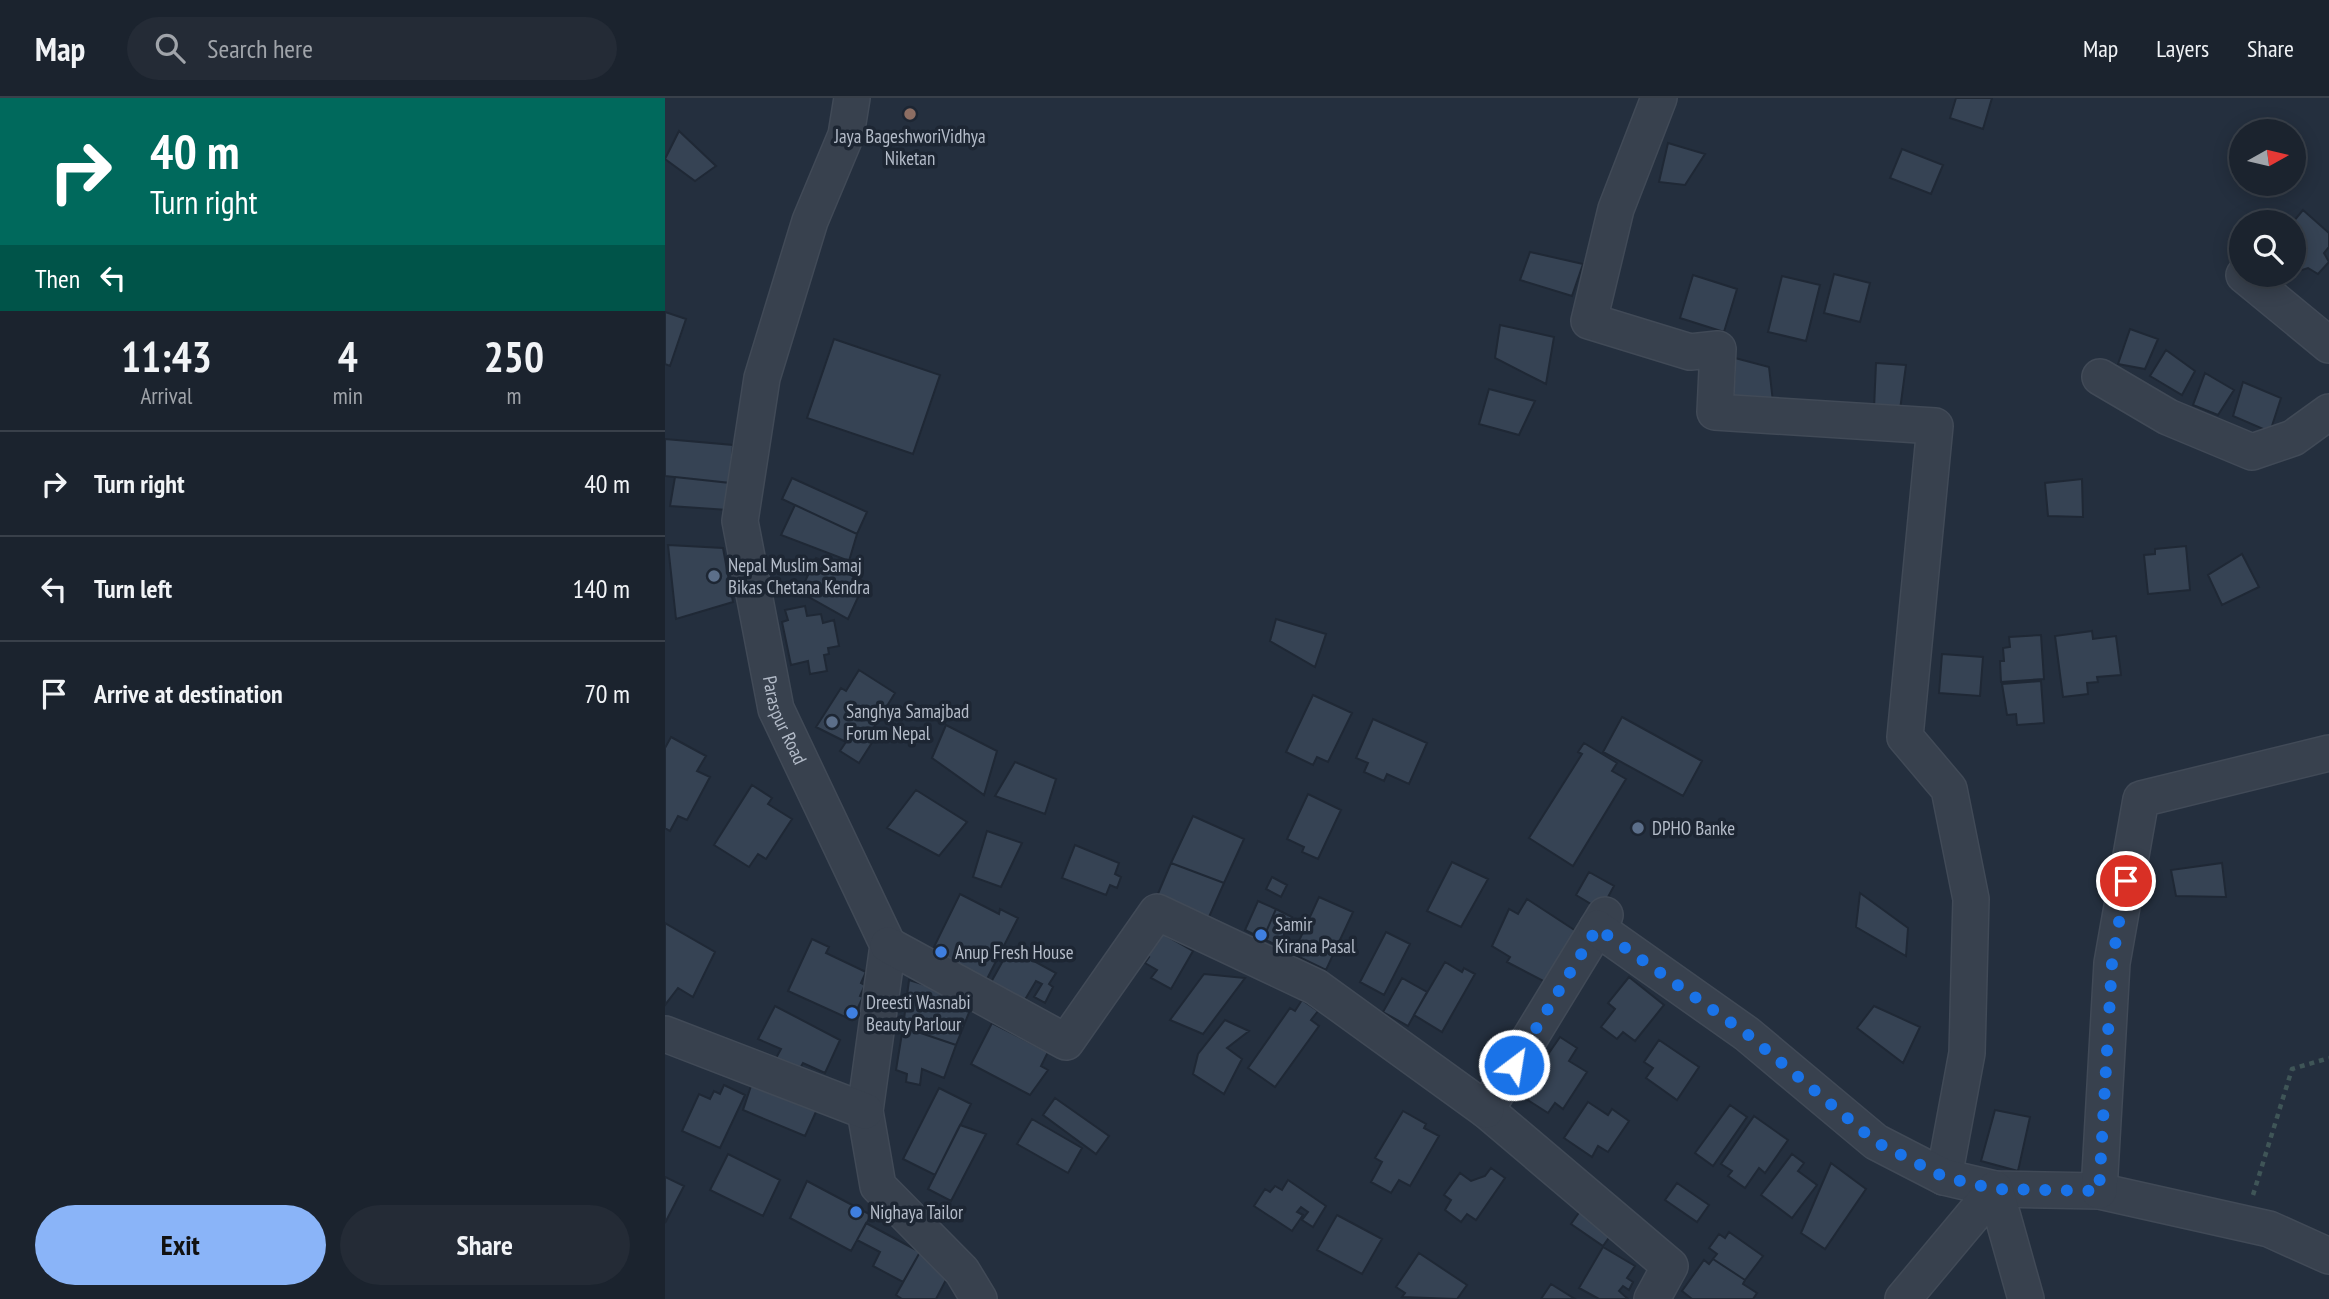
<!DOCTYPE html>
<html lang="en">
<head>
<meta charset="utf-8">
<style>
	:root { --surface:#1b232e; --page:#242b36; --text:#f1f3f6; --muted:#a0a4aa; --line:#39404a; --accent:#8ab4f8 }
	body { margin:0; font-family:"PT Sans Narrow",sans-serif; background:var(--page); color:var(--text); height:100vh; display:flex; flex-direction:column; font-size:26px; white-space:nowrap }
	* { box-sizing:border-box; margin:0 }
	p { font-size:23px; color:var(--muted) }
	.icon { flex:none; width:38px; height:38px; fill:none; stroke:currentColor; stroke-width:2; stroke-linecap:round; stroke-linejoin:round }
	.map { position:relative; flex:1; overflow:hidden }
	.side { display:flex; flex-direction:column; background:var(--surface); width:665px }
	.side>* { flex:none }
	.hud { background:#00695c; color:#fff; overflow:hidden }
	.needle { width:46px; rotate:82deg }
	.buttons { position:absolute; left:1564px; top:21px; display:grid; gap:14px }
	.buttons a { display:grid; place-items:center; width:77px; height:77px; border-radius:50%; background:var(--surface); box-shadow:0 4px 18px #0003,0 0 0 2px var(--line); font-size:35px }
	.pin { position:absolute; display:grid; place-items:center; width:60px; height:60px; color:#fff; margin:-30px; border:4px solid #fff; border-radius:50%; box-shadow:0 2px 7px #0007 }
	.me { position:absolute; width:77px; margin:-38px; rotate:31deg; stroke-linejoin:round; filter:drop-shadow(0 0 5px #0008) }
	.turn { display:flex; align-items:center; gap:24px; height:147px; padding:0 35px; font-size:32px }
	.turn .icon { width:91px; height:91px; stroke-width:2.5 }
	.turn b { display:block; font-size:49px; line-height:60px }
	.then { display:flex; align-items:center; height:66px; padding:0 35px; background:#0003; gap:14px; font-size:26px }
	.eta { display:flex; justify-content:space-evenly; align-items:center; height:119px; text-align:center }
	.eta b { font-size:42px; font-weight:600; line-height:49px }
	.action { display:flex; gap:14px; margin-top:auto; padding:14px 35px }
	.action a { flex:1; height:80px; border-radius:42px; background:var(--accent); color:#111; font-size:28px; font-weight:600; line-height:80px; text-align:center }
	.action a+a { background:var(--page); color:var(--text) }
	ul { padding:0; list-style:none }
	li { display:flex; align-items:center; gap:21px; height:105px; padding:0 35px; border-top:2px solid var(--line) }
	li div { flex:1 }
	li b { display:block; font-size:26px }
	li em { font-style:normal }
	header { display:flex; align-items:center; gap:42px; box-sizing:border-box; height:98px; padding:0 35px; background:var(--surface); border-bottom:2px solid var(--line) }
	header strong { font-size:33px }
	nav { display:flex; gap:38px; margin-inline-start:auto; font-size:24px }
	.search { width:490px; height:63px; background:var(--page); display:flex; align-items:center; gap:18px; box-sizing:border-box; padding:0 24px; border-radius:38px; color:var(--muted); font-size:26px }
	main { display:flex; flex:1; min-height:0 }
	.map>svg:first-child { display:block }
</style>
</head>
<body>
<header>
<strong>Map</strong>
<div class="search"><svg class="icon" aria-label="search" viewBox="0 0 24 24"><circle cx="10" cy="10" r="6"/><path d="M15 15l6 6"/></svg>Search here</div>
<nav><a>Map</a><a>Layers</a><a>Share</a></nav>
</header>
<main>
<section class="side">
<div class="hud">
<div class="turn"><svg class="icon" aria-label="right" viewBox="0 0 24 24"><path d="M7 20v-9h11M14 6l5 5-5 5"/></svg><div><b>40 m</b>Turn right</div></div>
<div class="then">Then<svg class="icon" aria-label="left" viewBox="0 0 24 24"><path d="M17 20v-9H6M10 6l-5 5 5 5"/></svg></div>
</div>
<div class="eta">
<div><b>11:43</b><p>Arrival</p></div>
<div><b>4</b><p>min</p></div>
<div><b>250</b><p>m</p></div>
</div>
<ul>
<li><svg class="icon" aria-label="right" viewBox="0 0 24 24"><path d="M7 20v-9h11M14 6l5 5-5 5"/></svg><div><b>Turn right</b></div><em>40 m</em></li>
<li><svg class="icon" aria-label="left" viewBox="0 0 24 24"><path d="M17 20v-9H6M10 6l-5 5 5 5"/></svg><div><b>Turn left</b></div><em>140 m</em></li>
<li><svg class="icon" aria-label="arrive" viewBox="0 0 24 24"><path d="M6 21V4h12l-3 4 3 4H6"/></svg><div><b>Arrive at destination</b></div><em>70 m</em></li>
</ul>
<div class="action"><a>Exit</a><a>Share</a></div>
</section>
<div class="map">
<svg width="1664" height="1201" viewBox="0 0 1664 1201">
	<rect width="100%" height="100%" fill="#242f3e"/>
	<path fill="#364354" stroke="#1f2835" stroke-width="2" d="M1291,0H1327L1318,31L1285,20Z
		M14,33L51,68L30,83L0,61Z
		M1003,45L1040,56L1020,87L994,84Z
		M1237,51L1278,67L1266,96L1225,80Z
		M1638,112L1664,135V149L1659,155L1664,164L1653,176L1643,170L1634,173L1629,169L1628,124Z
		M865,154L918,166L907,198L855,182Z
		M1169,176L1205,185L1195,224L1159,215Z
		M1028,177L1072,191L1059,234L1015,220Z
		M1117,178L1155,187L1141,243L1103,234Z
		M0,214L21,221L5,268L0,266Z
		M835,227L889,239L881,286L830,260Z
		M1465,231L1493,241L1480,271L1453,266Z
		M169,241L275,277L248,356L142,320Z
		M1501,252L1530,273L1517,297L1485,278Z
		M1070,260L1104,269L1108,304L1068,306Z
		M1211,265L1241,267L1235,312L1209,311Z
		M1540,275L1569,292L1553,317L1528,307Z
		M1578,284L1616,300L1605,334L1568,318Z
		M824,291L870,303L854,337L814,326Z
		M0,341L68,347L65,385L0,378Z
		M10,379L65,385L63,412L5,408Z
		M127,380L202,414L192,436L117,401Z
		M1417,381L1418,419L1383,418L1380,385Z
		M130,407L192,436L184,463L116,437Z
		M3,447L58,450L68,504L11,521Z
		M1521,448L1525,492L1483,496L1479,457L1490,456V451Z
		M1577,456L1594,489L1557,507L1543,477Z
		M151,460L200,484L183,521L135,494Z
		M140,508L142,518L156,516L158,525L169,522L174,548L163,550L164,556L159,557L162,573L145,576L143,563L126,567L117,524L123,522L120,512Z
		M611,521L661,536L650,569L605,543Z
		M1427,533L1428,541L1451,538L1456,577L1432,579L1433,584L1422,585L1423,596L1398,599L1390,538Z
		M1376,537L1379,581L1336,584L1335,563H1339L1338,550L1345,549L1344,539Z
		M1277,556L1318,559L1315,598L1274,595Z
		M194,572L230,595L206,634L201,631L197,637L208,643L194,665L175,653L181,644L151,629L176,590L181,593Z
		M1376,583L1379,625L1352,627L1351,616L1342,617L1337,586Z
		M648,597L687,615L663,664L652,659L648,667L621,654Z
		M957,619L1037,663L1018,698L938,654Z
		M708,621L762,645L744,686L722,676L719,683L699,674L703,665L691,660Z
		M281,627L332,653L319,697L267,660Z
		M6,639L41,658L32,673L45,679L22,722L13,718L5,733L0,730V650Z
		M919,645L952,665L947,673L961,681L908,768L864,740L917,656L913,654Z
		M350,664L391,681L380,716L330,698Z
		M87,687L107,700L103,706L127,721L101,761L93,756L84,769L49,747Z
		M251,692L302,724L274,758L222,730Z
		M643,696L676,712L653,761L637,754L639,749L622,741Z
		M528,718L579,741L559,785L506,765Z
		M322,733L357,745L336,789L308,779Z
		M410,747L454,765L450,776L456,779L452,790L445,787L441,797L397,780Z
		M787,764L823,781L796,829L762,813Z
		M506,765L559,785L544,819L492,798Z
		M1557,765L1561,799L1511,798L1506,772Z
		M924,774L949,788L936,812L911,797Z
		M607,779L622,787L616,799L601,791Z
		M1195,795L1243,830L1241,858L1191,829Z
		M295,796L334,816L335,811L353,820L322,881L267,853Z
		M654,799L688,814L661,872L628,856Z
		M862,801L917,837L886,887L842,864L845,859L827,848L844,811L853,816Z
		M593,803L611,811L598,841L580,832Z
		M611,811L627,819L614,848L598,841Z
		M0,825L50,854L28,899L13,890L0,907Z
		M489,831L528,853L506,891L486,880L492,872L480,865L484,859L476,854Z
		M721,834L745,846L719,897L695,884Z
		M147,841L164,849L161,855L201,874L196,885L200,887L195,898L198,899L187,922L123,893Z
		M345,850L391,875L384,886L388,889L380,905L369,899L377,886L371,883L358,905L325,886Z
		M780,864L797,874L799,870L810,876L777,934L749,917Z
		M539,876L580,880L538,936L505,922Z
		M964,879L999,907L970,943L958,934L952,941L936,929L950,911L943,905Z
		M737,880L762,894L743,928L718,914Z
		M244,882L309,902L291,947L238,929Z
		M637,902L653,913L646,922L654,928L610,989L583,970L625,910L630,913Z
		M110,908L175,942L160,975L138,965L134,972L110,962L116,951L93,941Z
		M1209,908L1255,929L1238,965L1192,930Z
		M560,922L584,933L562,950L577,961L559,996L528,976L533,956Z
		M327,925L383,954L376,968L383,972L365,997L306,966Z
		M238,929L291,947L279,980L257,971L255,987L241,984L242,976L231,972Z
		M895,939L912,950L904,963L922,974L898,1011L890,1005L883,1015L855,997Z
		M994,942L1034,969L1012,1002L981,980L988,970L979,964Z
		M89,979L155,1005L140,1038L78,1012Z
		M59,987L80,997L55,1050L17,1033L34,996L45,1001L49,993L55,996Z
		M274,990L306,1006L270,1077L238,1061Z
		M390,1000L444,1038L431,1056L378,1017Z
		M923,1004L943,1017L947,1011L964,1023L943,1054L933,1048L927,1059L899,1040Z
		M1065,1007L1082,1019L1048,1068L1030,1055Z
		M1330,1012L1365,1019L1353,1073L1316,1063Z
		M738,1013L761,1026L759,1030L774,1038L745,1088L734,1082L726,1095L706,1084L717,1064L710,1060Z
		M1089,1018L1123,1042L1100,1075L1094,1070L1080,1090L1063,1078L1067,1073L1056,1066Z
		M367,1021L417,1050L403,1075L352,1046Z
		M295,1027L321,1036L286,1103L263,1091Z
		M63,1056L115,1082L98,1118L45,1092Z
		M1127,1056L1139,1065L1133,1073L1152,1087L1127,1120L1096,1097Z
		M1166,1065L1201,1091L1160,1151L1136,1135Z
		M826,1070L840,1080L811,1122L802,1116L796,1124L780,1112L786,1102L779,1097L795,1075L806,1083L820,1078Z
		M0,1079L19,1088L0,1125Z
		M623,1082L661,1108L648,1129L637,1122L643,1114L636,1109L632,1114L638,1117L627,1133L589,1108L600,1091L605,1094L610,1088L617,1092Z
		M142,1083L206,1117L186,1153L125,1120Z
		M1012,1085L1044,1107L1032,1124L1000,1102Z
		M918,1109L950,1131L938,1148L906,1126Z
		M672,1117L717,1141L697,1176L652,1152Z
		M201,1125L255,1154L238,1184L208,1168L215,1154L192,1142Z
		M1064,1134L1098,1158L1080,1182L1048,1161L1052,1156L1044,1150L1054,1136L1060,1140Z
		M938,1149L970,1168L962,1180L968,1184L964,1192L958,1188L954,1193L963,1201H934L914,1190Z
		M255,1154L284,1176L271,1201H237L231,1197Z
		M754,1155L802,1187L792,1201L737,1199L740,1195L731,1189Z
		M1048,1161L1080,1182L1078,1186L1092,1195L1088,1201H1027L1017,1193L1039,1162L1044,1166Z
		M886,1186L910,1201H876Z"/>
	<g fill="none" stroke-linecap="round" stroke-linejoin="round">
		<g stroke="#414a57" stroke-width="38">
			<g id="minor">
				<path id="s1" d="M187,0L181,37L145,123L97,280L75,423L111,611L223,847L200,1013L213,1088L297,1173L314,1201"/>
				<path d="M994,0L951,111L924,223L1025,254L1053,251L1050,314L1270,328L1240,639L1284,691L1306,801L1302,955L1279,1079"/>
				<path d="M1579,177L1664,247"/>
				<path d="M1435,279L1503,319L1587,354L1628,340L1664,314"/>
				<path d="M940,817L821,1012L1005,1168L987,1201"/>
				<path d="M932,830L1082,936L1211,1044L1279,1079L1330,1091L1434,1093L1604,1131L1664,1158"/>
				<path d="M223,847L401,944L492,814L651,889L821,1012"/>
				<path d="M0,936L200,1013"/>
				<path d="M1434,1093L1447,865L1476,701L1664,655"/>
				<path d="M1238,1201L1330,1091L1361,1201"/>
			</g>
		</g>
		<path stroke="#3f5557" stroke-width="4.5" stroke-dasharray="5 5" stroke-linecap="butt" d="M1588,1097L1627,971L1664,960"/>
		<use href="#minor" stroke="#38414e" stroke-width="35"/>
	</g>
	<g fill="none" stroke-linecap="round" stroke-linejoin="round">
		<path stroke="#1a73e8" stroke-width="12" stroke-dasharray="0 21.6" d="M849,967L932,830L1082,936L1211,1044L1279,1079L1330,1091L1434,1093L1447,865L1461,783"/>
	</g>
	<circle fill="#8d6e63" stroke="#1d2633" stroke-width="2.5" cx="245" cy="16" r="7"/>
	<g fill="#5c6f8a" stroke="#1d2633" stroke-width="2.5">
		<circle cx="49" cy="478" r="7"/>
		<circle cx="167" cy="624" r="7"/>
		<circle cx="973" cy="730" r="7"/>
	</g>
	<g fill="#3f7fe0" stroke="#1d2633" stroke-width="2.5">
		<circle cx="596" cy="837" r="7"/>
		<circle cx="276" cy="854" r="7"/>
		<circle cx="187" cy="915" r="7"/>
		<circle cx="191" cy="1114" r="7"/>
	</g>
	<g text-anchor="middle" stroke-width="7" stroke-linejoin="round" paint-order="stroke">
		<g font-size="19" fill="#b4bcc9" stroke="#1d2633" text-anchor="start">
			<text x="245" y="45" text-anchor="middle">Jaya BageshworiVidhya<tspan x="245" dy="22">Niketan</tspan></text>
			<text x="63" y="474">Nepal Muslim Samaj<tspan x="63" dy="22">Bikas Chetana Kendra</tspan></text>
			<text x="181" y="620">Sanghya Samajbad<tspan x="181" dy="22">Forum Nepal</tspan></text>
			<text x="987" y="737">DPHO Banke</text>
			<text x="610" y="833">Samir<tspan x="610" dy="22">Kirana Pasal</tspan></text>
			<text x="290" y="861">Anup Fresh House</text>
			<text x="201" y="911">Dreesti Wasnabi<tspan x="201" dy="22">Beauty Parlour</tspan></text>
			<text x="205" y="1121">Nighaya Tailor</text>
		</g>
		<g font-size="19" fill="#b4bcc9" stroke="#1d2633">
			<text dy="7" stroke="none"><textPath href="#s1" startOffset="644">Paraspur Road</textPath></text>
		</g>
	</g>
</svg>
<div class="buttons">
<a><svg class="needle" viewBox="-14 -14 28 28"><path d="M0-13l5 13h-10z" fill="#e53935"/><path d="M0 13l5-13h-10z" fill="#a0a4aa"/></svg></a>
<a><svg class="icon" aria-label="search" viewBox="0 0 24 24"><circle cx="10" cy="10" r="6"/><path d="M15 15l6 6"/></svg></a>
</div>
<div class="pin" style="left:1461px;top:783px;background:#d93025"><svg class="icon" aria-label="arrive" viewBox="0 0 24 24"><path d="M6 21V4h12l-3 4 3 4H6"/></svg></div>
<svg class="me" style="left:849px;top:967px" viewBox="-20 -20 40 40"><circle r="17" fill="#1a73e8" stroke="#fff" stroke-width="3"/><path d="M0-11L8 9 0 5-8 9z" fill="#fff"/></svg>
</div>
</main>
</body>
</html>
